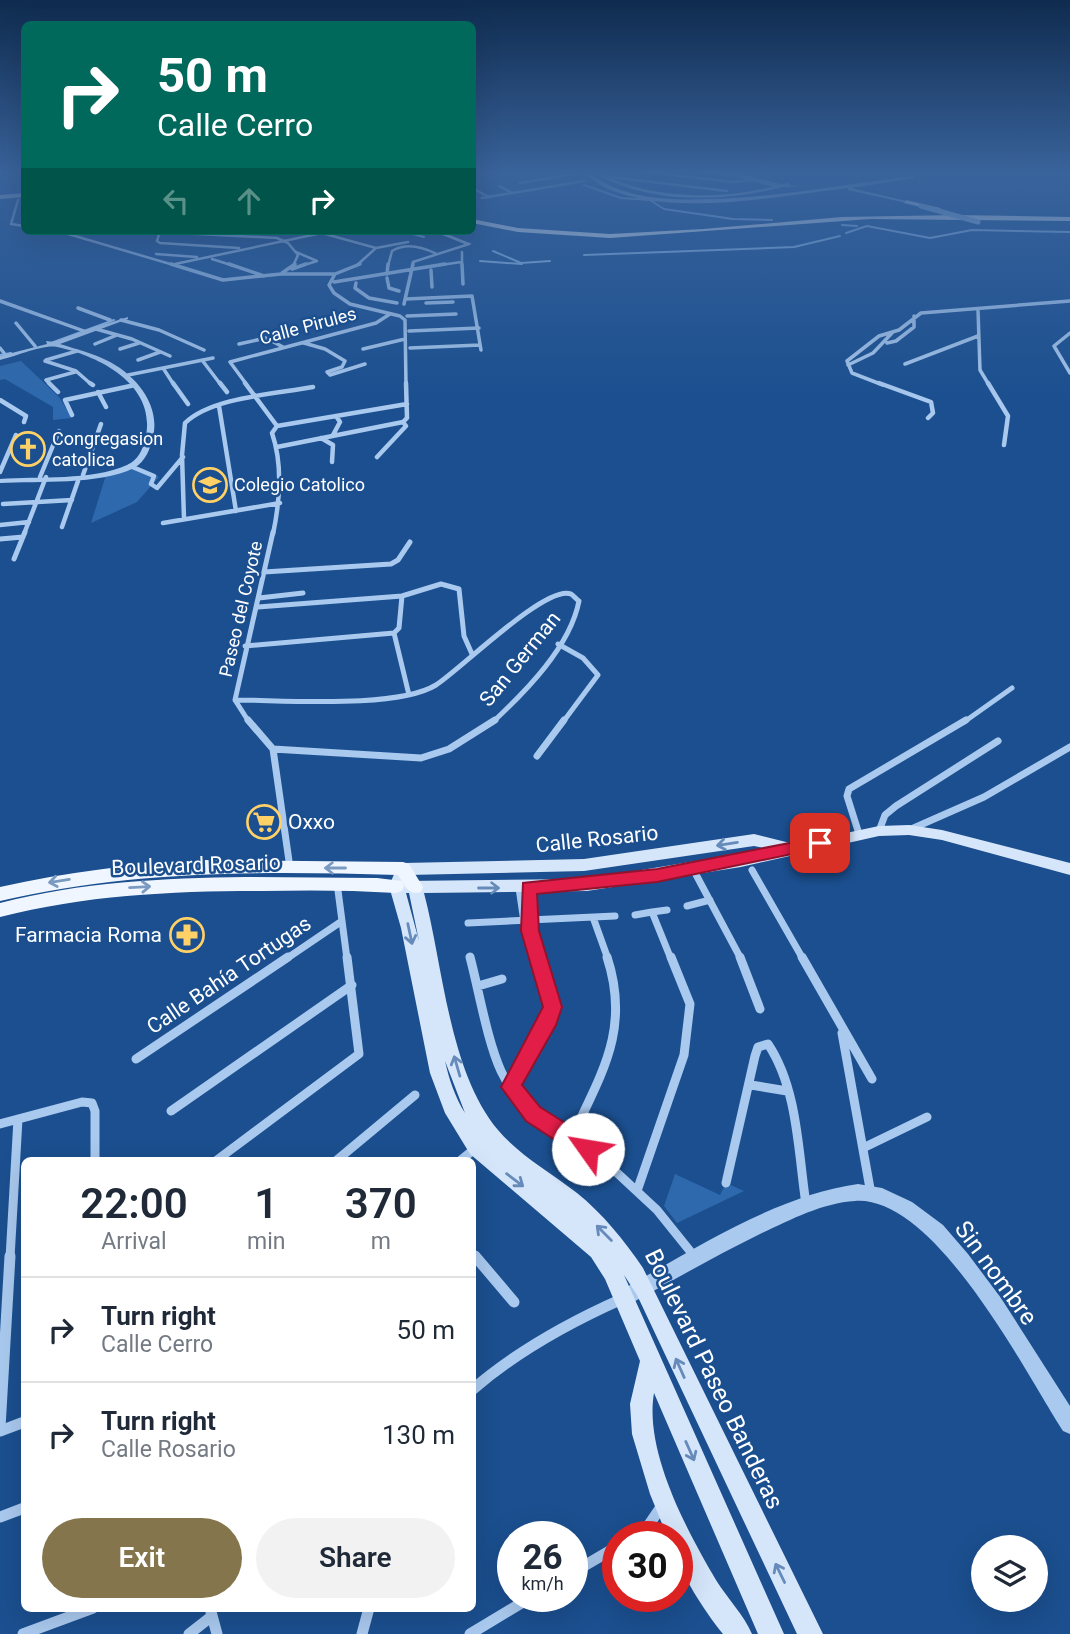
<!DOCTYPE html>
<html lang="en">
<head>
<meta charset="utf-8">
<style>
	:root { --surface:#fff; --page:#f2f2f3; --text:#1f2937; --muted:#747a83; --line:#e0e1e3; --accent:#84754c }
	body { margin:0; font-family:Roboto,sans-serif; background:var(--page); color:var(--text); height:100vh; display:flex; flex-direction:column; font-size:26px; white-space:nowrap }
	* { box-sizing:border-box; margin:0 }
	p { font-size:23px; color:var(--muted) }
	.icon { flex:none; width:38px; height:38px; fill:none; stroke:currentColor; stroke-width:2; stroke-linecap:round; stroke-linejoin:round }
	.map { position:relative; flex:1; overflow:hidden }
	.side { position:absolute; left:21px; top:1157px; width:455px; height:455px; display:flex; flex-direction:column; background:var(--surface); border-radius:10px; box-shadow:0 7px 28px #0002 }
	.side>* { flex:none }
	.top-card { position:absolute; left:21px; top:21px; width:455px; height:214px; border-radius:10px; box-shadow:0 7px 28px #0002; background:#00695c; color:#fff; overflow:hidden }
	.buttons { position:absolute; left:971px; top:1535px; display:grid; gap:14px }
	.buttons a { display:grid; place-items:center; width:77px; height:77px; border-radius:50%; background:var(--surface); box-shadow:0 7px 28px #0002; font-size:35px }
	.speed { position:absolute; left:497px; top:1521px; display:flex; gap:14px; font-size:35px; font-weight:700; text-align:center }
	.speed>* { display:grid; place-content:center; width:91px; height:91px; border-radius:50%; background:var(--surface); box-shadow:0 7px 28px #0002; line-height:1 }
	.speed small { font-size:18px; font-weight:400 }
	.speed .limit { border:10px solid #d22; background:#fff; color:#111 }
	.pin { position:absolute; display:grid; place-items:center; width:60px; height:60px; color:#fff; margin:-30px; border-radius:14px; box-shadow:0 4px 10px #0006 }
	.me { position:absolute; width:77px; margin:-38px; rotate:302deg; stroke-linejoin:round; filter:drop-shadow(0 0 5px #0008) }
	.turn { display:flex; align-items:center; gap:24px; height:147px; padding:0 21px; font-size:32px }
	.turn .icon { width:91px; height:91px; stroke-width:2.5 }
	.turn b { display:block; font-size:49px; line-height:60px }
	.lanes { display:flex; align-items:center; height:66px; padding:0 21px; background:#0003; justify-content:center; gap:35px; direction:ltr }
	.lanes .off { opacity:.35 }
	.eta { display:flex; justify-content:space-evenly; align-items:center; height:119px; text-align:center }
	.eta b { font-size:42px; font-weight:600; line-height:49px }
	.action { display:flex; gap:14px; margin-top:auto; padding:14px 21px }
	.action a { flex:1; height:80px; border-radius:42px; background:var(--accent); color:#fff; font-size:28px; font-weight:600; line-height:80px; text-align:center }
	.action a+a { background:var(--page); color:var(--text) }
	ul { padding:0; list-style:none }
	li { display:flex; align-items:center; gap:21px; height:105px; padding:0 21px; border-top:2px solid var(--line) }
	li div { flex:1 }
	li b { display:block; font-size:26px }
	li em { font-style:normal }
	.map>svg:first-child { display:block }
</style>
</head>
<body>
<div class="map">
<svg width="1070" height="1634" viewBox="0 0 1070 1634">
	<rect width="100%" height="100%" fill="#1b4f8f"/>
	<path fill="#2e69ad" d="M21,361L59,397L72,418L53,420V407L5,379L0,380V366Z
		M139,467L159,477L137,502L91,523L106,475Z
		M675,1174L720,1195L726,1183L744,1191L677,1223L664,1206Z"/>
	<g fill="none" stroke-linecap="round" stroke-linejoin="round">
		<path stroke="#9cc4f0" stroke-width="2" d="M584,185L621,198L650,200L664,209L733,219L772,220
			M842,225L857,226
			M402,231L424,237
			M846,233L867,226L930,238L972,230L1070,232
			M493,251L521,263L550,261
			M584,255L794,247L840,236
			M480,261L522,264
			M51,343L114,320
			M0,355L11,353"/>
		<path stroke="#a9c9ee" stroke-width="2.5" d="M599,172L602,176L727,191
			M645,172L733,182L752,180
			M701,172L728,175
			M724,172L775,186
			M602,176C658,203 729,201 788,184
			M520,183L573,174
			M499,186L512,193
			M476,190L489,197
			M482,198L584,181
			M18,200L11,224L24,226
			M58,231L177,266
			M160,231L157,241L160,243L239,248
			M318,232L376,248L408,242
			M74,234L159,232L277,238L288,243L298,255L293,266
			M296,252L317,261L301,266
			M462,252V266
			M156,254L197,257
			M212,259L234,266
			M175,264L322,233
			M356,266L376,248
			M388,266L392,251C406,242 423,247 437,254
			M412,266L413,262L469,244
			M434,266L461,262"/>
		<path stroke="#a9c9ee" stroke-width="3.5" d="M171,264L223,280L281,274H335L360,264
			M229,264L264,276
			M462,264L463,284
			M292,269L306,264
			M431,270L432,287
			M282,273L295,264
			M335,274L329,285L334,293L350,304L400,316L405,320L406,385
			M387,274L388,264
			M387,278L389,288L399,291
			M334,282L445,264
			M356,283L355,288L369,298L397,303
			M406,299L472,296L481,350
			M426,303L453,302
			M404,304L413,264
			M78,308L110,320
			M978,310L980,370L989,385
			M407,316L456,314
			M121,320L159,330L204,350
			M16,323L35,346
			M96,329L132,339L170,356
			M409,331L479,328
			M1070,333L1054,346L1070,373
			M304,343L325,349L345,361L342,367L327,372L330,375L365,364
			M887,343L896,341L914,327V316
			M95,344L117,335
			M239,344L266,338L283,347
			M0,348L4,353
			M410,348L480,345
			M120,349L139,343
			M363,349L405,339
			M46,360L77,351
			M138,360L160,352
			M202,360L221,385
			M45,361L76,371L92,385
			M905,364L978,336
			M848,365L873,353L892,333
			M163,368L174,385
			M128,375L213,358
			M51,385L46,380L75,372
			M247,385L230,362L376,323L390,314
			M883,385L852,373L847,361L879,336L899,330L921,313L1070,301"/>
		<path stroke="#a9c9ee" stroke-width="4.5" d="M49,383L58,392
			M90,383L93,385
			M173,383L188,404
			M220,383L227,392
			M245,383L277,426L272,433C283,465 280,501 273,534
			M879,383L931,402L933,413L928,418
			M988,383L1008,416L1004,445
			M98,392L106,407
			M0,400L26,416L24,422
			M219,406L236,511
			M72,415L65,400L135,385
			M277,426L407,404
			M333,435L340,422L336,416
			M321,438L333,445L332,462
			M277,447L403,422L407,418L406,383
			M377,457L406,426L403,422
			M130,466L154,476L151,484L157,488L183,457
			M0,472L16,435
			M83,475L101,424
			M40,477L59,431
			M3,504L72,500
			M184,519L182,455L185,423C212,397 276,394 313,387
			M163,523L280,503
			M0,525L29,522
			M62,527L78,481
			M24,534L46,477"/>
		<path stroke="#a9c9ee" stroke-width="5" d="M0,539L23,537
			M14,559L25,532
			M264,572L391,564L398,560L410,542
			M402,596L399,628L394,633L409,695
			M259,598L303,593
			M258,607L402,596L441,584L459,589L464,636L472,654
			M558,644L583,658L598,675L563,722
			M245,646L394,633
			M235,700C283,700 397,709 436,685C460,670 546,584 571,594C574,596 576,599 579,601C570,647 526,691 493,722
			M249,722L235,700L273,532
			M964,722L1012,688"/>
		<path stroke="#a9c9ee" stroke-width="7" d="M248,720L273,749L290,868
			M273,749L421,758L449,749L495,720
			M537,756L564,720
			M909,830L984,797L1070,747
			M879,831L885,815L896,806L998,741
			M859,834L847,796L849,789L966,720
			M693,869L741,959
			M752,870L803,959
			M337,883L347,959
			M519,888L524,922L538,959
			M529,888L531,923
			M687,906L710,900
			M652,912L667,910
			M635,915L652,912L671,959
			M594,920L608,959
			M468,923L615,916
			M286,959L342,921"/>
		<path stroke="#a9c9ee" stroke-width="9" d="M470,957C479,991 487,1040 501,1071C517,1107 556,1130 588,1149
			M740,957L760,1009
			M802,957L872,1079
			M478,986L502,979
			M842,1033L871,1194
			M136,1059L288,957
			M751,1085L787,1091
			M511,1087L553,1007L538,957
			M171,1111L352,985
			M0,1124L82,1102L92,1103L95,1111V1160
			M571,1139C601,1074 631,1030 607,957
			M863,1148L927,1117
			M217,1160L359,1054L347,957
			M337,1160L415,1095
			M461,1160L477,1147
			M614,1170L657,1210L694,1256
			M726,1183L755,1056L758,1047L768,1044C798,1089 798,1152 806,1204
			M638,1188L684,1055L690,1004L671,957
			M472,1253L476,1258
			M10,1258L18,1119"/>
		<path stroke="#a9c9ee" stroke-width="11" d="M475,1256L514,1302
			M472,1390C517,1351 568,1323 622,1299
			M0,1428L10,1256
			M0,1431L24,1422
			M0,1517L24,1508
			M646,1529L673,1533
			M633,1536L646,1529L663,1504
			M572,1573L618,1546
			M210,1608L217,1634
			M23,1634L93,1608
			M189,1634L212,1616
			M362,1634L369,1608
			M470,1634L533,1596"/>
		<path fill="#a9c9ee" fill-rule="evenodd" d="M584,172H588C602,182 614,189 631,193C656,200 685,200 711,199C780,197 846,184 913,176L915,178L851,188L923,205L921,206L848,190V188C777,196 673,218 606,188C598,184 590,178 584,172Z
			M729,172H734L784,185L801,186L784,187Z
			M432,231H440L472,244L467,245Z
			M0,299L86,330L128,317V319L60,344C76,349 92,353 106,360C134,373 161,404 153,437C150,449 146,461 134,468C100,485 38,481 0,483V479C38,476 92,481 127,465C138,460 142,451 145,440C159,386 100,356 57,347C44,344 14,357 0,360V356L47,344L46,341L54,342L82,332L0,303Z
			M858,1184L882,1188L912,1202L943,1225L968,1254L1001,1298L1070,1406V1434L1063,1431C1025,1372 935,1195 855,1201C822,1203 790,1220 760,1234C715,1256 672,1281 628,1305L622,1308L616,1305L613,1299L616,1293C688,1253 776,1195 858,1184Z"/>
		<path fill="#d6e6fa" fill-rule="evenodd" d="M909,825L942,830L1070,863V875L942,840L909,835L879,836L741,867L587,891L424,893C443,965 449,1072 498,1130C519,1155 550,1172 577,1193C603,1214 624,1240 643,1268L823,1634H797L637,1295L624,1275L784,1634H758L654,1393C644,1451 687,1531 716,1580C727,1598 744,1615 752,1634H723C709,1617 683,1579 678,1558C676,1552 677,1543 677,1536H667L650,1494L632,1434L630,1404L640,1361L605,1279L591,1257L470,1154L445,1113L430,1073L401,928L389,886L398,865L403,863L584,859L754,834L794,844L879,826ZM754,846L769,849L587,879L405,881L408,875L584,871ZM406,893H409L419,941ZM445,1061L465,1113C455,1097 449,1079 445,1061Z"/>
		<path fill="#f0f6ff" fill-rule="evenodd" d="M200,860L403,862L409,864L423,887L421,892C408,896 405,885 398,875C264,871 132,870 0,901V887C67,872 132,864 200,860Z
			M246,877L377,878L402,881L404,886L402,891L396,893C351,890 306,890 262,891C173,891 86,895 0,917V903C81,882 163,878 246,877Z"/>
		<path fill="#f8faff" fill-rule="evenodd" d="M24,193V197L0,199V195Z
			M906,200L940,208L941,209L938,211L904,203Z
			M956,215L1070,217V221L870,219L610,238L518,232L472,223V219L518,228L610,234L703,229L842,217Z"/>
		<path stroke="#a9c9ee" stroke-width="5" d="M921,206L978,222"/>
	</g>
	<defs><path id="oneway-shaft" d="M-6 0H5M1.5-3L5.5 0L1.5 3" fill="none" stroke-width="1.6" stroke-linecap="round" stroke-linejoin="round" transform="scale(1.75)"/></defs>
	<g stroke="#668bba">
		<use href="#oneway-shaft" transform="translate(727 844) rotate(171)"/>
		<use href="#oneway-shaft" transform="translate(489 888)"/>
		<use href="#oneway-shaft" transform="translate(410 934) rotate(78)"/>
		<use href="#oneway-shaft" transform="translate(457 1066) rotate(-106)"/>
		<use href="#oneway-shaft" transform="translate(515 1180) rotate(37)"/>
		<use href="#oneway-shaft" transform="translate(604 1233) rotate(-135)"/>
		<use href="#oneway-shaft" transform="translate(680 1368) rotate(-114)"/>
		<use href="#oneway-shaft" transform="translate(690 1451) rotate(66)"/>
		<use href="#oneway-shaft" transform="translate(780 1573) rotate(-116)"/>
	</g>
	<g stroke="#7b9ac1">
		<use href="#oneway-shaft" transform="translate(335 868) rotate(-180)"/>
		<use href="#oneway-shaft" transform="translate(59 881) rotate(171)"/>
		<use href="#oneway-shaft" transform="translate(140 887) rotate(-3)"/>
	</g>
	<linearGradient id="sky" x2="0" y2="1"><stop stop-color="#0f2b4f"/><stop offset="0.43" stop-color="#39639b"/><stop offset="1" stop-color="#39639b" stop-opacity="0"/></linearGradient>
	<rect width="1070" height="400" fill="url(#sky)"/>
	<path fill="#e11d48" stroke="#92132f" stroke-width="2" d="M820,837L826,839V847L657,882L537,894L539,931L562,1007L556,1025L522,1085L540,1107L595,1142L599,1149L595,1157L588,1160L581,1157L526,1121L501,1087L543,1007L521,931L523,883L657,869Z"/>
	<defs>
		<g id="church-ring" transform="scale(1.75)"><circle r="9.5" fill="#1b4f8f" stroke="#ffd166" stroke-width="1.5"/><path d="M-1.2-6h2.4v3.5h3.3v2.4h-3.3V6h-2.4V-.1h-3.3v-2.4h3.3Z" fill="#ffd166"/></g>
		<g id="school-ring" transform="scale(1.75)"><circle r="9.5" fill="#1b4f8f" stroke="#ffd166" stroke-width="1.5"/><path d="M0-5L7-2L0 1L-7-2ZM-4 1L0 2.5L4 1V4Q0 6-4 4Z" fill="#ffd166"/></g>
		<g id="supermarket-ring" transform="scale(1.75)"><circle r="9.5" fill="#1b4f8f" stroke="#ffd166" stroke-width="1.5"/><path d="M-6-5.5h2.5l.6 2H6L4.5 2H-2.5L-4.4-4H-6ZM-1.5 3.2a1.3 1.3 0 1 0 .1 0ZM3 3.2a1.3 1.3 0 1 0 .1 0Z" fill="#ffd166"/></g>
		<g id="pharmacy-ring" transform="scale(1.75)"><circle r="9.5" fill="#1b4f8f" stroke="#ffd166" stroke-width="1.5"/><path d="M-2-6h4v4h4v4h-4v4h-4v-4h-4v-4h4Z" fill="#ffd166"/></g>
	</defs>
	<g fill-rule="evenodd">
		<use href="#church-ring" x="28" y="449"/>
		<use href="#school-ring" x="210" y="485"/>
		<use href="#supermarket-ring" x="264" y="822"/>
		<use href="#pharmacy-ring" x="187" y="935"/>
	</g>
	<g text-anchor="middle" stroke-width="5" stroke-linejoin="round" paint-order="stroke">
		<g font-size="18" fill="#fff" stroke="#1b4f8f">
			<text transform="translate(308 326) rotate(-15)" y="6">Calle Pirules</text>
			<text transform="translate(241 609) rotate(-77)" y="6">Paseo del Coyote</text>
		</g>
		<g font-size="18" fill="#fff" stroke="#1b4f8f" text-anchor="start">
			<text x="52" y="445">Congregasion<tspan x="52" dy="21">catolica</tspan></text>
			<text x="234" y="491">Colegio Catolico</text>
		</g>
		<g font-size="21" fill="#fff" stroke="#1b4f8f">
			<text transform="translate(520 659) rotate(-51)" y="7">San German</text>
			<text transform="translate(597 839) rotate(-6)" y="7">Calle Rosario</text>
			<text transform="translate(196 865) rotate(-2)" y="7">Boulevard Rosario</text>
			<text transform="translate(229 975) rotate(-34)" y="7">Calle Bahía Tortugas</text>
		</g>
		<g font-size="21" fill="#fff" stroke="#1b4f8f" text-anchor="start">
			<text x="288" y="829">Oxxo</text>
			<text x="162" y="942" text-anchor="end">Farmacia Roma</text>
		</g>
		<g font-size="24" fill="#fff" stroke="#1b4f8f">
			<text transform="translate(996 1273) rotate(54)" y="8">Sin nombre</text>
			<text transform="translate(714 1379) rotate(64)" y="8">Boulevard Paseo Banderas</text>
		</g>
	</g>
</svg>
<div class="buttons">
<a><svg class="icon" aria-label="layers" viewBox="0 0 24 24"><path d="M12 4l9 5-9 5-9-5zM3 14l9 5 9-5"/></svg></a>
</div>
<div class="speed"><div>26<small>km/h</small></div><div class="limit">30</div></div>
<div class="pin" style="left:820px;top:843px;background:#d93025"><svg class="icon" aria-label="arrive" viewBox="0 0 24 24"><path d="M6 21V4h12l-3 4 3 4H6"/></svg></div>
<svg class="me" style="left:588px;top:1149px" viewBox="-20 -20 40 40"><circle r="19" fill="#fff"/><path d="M0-13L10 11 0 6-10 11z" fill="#e11d48"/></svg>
<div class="top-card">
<div class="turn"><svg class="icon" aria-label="right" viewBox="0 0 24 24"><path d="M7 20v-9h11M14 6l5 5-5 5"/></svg><div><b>50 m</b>Calle Cerro</div></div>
<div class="lanes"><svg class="icon off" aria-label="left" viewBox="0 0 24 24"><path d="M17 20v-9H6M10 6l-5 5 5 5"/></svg><svg class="icon off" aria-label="ahead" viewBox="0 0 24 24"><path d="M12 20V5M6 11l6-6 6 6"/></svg><svg class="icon" aria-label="right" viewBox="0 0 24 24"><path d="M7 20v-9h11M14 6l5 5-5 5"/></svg></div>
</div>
<section class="side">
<div class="eta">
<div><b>22:00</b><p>Arrival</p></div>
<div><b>1</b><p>min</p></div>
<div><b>370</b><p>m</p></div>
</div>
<ul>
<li><svg class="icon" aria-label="right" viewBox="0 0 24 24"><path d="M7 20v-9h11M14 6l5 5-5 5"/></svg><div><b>Turn right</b><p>Calle Cerro</p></div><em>50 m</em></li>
<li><svg class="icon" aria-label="right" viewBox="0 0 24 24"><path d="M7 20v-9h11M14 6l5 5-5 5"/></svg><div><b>Turn right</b><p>Calle Rosario</p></div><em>130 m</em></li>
</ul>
<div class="action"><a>Exit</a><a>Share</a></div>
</section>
</div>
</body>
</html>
